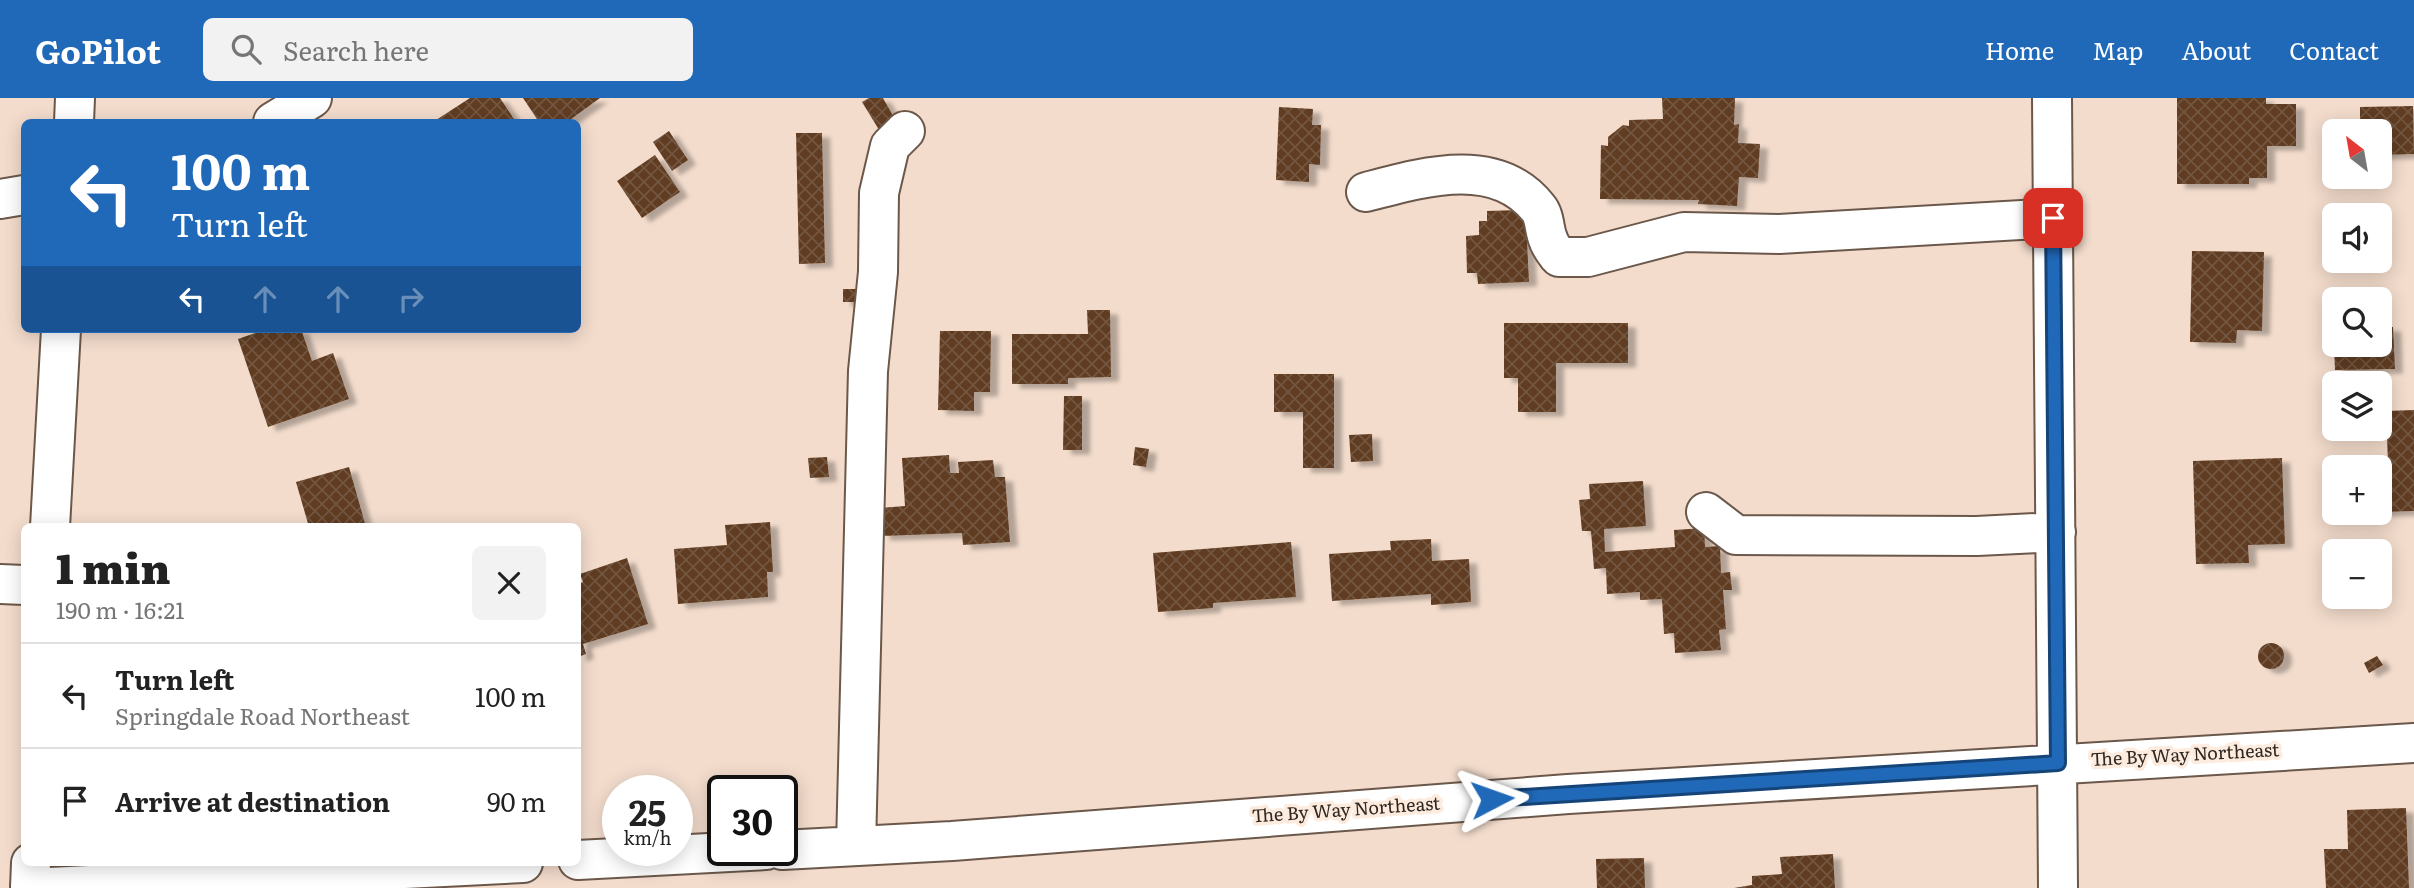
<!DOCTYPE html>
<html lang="en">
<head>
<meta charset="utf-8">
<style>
	:root { --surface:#fff; --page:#f2f2f2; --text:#222; --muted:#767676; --line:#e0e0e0; --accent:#2068b8 }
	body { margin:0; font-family:Literata,serif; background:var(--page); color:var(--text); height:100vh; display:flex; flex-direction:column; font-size:26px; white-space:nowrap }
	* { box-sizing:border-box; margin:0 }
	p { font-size:23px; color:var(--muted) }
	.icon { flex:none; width:38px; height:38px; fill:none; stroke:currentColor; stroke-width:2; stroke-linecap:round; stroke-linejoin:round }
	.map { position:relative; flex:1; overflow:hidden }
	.details { position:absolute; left:21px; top:425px; width:560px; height:343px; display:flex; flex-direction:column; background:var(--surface); border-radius:10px; box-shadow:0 4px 18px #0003 }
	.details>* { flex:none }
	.top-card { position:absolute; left:21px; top:21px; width:560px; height:214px; border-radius:10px; box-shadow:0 4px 18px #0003; background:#2068b8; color:#fff; overflow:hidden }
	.needle { width:46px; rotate:329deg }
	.fabs { position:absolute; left:2322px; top:21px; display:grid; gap:14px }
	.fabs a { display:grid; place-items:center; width:70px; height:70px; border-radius:10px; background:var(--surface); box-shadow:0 4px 18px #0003; font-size:35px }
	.speed { position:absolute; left:602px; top:677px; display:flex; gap:14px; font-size:35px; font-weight:700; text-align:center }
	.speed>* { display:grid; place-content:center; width:91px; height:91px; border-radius:50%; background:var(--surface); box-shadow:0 4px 18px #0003; line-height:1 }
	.speed small { font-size:18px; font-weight:400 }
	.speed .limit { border:4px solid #111; border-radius:10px; background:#fff; color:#111 }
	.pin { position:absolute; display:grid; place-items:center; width:60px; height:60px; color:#fff; margin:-30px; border-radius:14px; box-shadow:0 4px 10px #0006 }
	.me { position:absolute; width:77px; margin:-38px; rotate:86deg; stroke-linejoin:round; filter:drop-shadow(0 0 5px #0008) }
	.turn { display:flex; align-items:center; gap:24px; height:147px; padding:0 35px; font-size:32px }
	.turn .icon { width:91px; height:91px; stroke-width:2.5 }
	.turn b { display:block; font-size:49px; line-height:60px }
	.lanes { display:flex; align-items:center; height:66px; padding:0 35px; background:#0003; justify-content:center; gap:35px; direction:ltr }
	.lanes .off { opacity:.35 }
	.round { display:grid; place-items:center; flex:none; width:74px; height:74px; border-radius:10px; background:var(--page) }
	.summary { display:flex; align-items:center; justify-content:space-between; height:119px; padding:0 35px }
	h1 { font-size:42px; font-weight:800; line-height:52px }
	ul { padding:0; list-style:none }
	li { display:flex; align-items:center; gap:21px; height:105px; padding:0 35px; border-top:2px solid var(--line) }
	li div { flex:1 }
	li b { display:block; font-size:26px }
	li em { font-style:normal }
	header { display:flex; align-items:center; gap:42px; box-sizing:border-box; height:98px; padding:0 35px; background:var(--accent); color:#fff }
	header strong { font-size:33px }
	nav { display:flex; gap:38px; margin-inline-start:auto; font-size:24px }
	.search { width:490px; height:63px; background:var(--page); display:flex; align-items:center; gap:18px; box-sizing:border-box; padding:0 24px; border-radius:10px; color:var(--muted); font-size:26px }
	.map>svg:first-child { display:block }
</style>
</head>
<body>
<header>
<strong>GoPilot</strong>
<div class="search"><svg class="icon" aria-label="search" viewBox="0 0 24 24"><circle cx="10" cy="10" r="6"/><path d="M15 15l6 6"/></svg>Search here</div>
<nav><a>Home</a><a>Map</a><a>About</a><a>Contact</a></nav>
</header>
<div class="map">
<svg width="2414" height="790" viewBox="0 0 2414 790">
	<defs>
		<pattern id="building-cross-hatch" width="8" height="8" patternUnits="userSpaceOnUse" patternTransform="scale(1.75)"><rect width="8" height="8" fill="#603c20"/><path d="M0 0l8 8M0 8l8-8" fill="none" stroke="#73563f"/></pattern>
		<filter id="shadow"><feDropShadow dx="8" dy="4.5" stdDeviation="2" flood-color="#0004"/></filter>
	</defs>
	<rect width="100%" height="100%" fill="#f3dccc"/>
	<path fill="url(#building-cross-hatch)" filter="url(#shadow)" d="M470,0H500L516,24H433Z
		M523,0H600L567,24H539Z
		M869,0H883L897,25L881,35L862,4Z
		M1662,0H1735L1734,27L1739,26L1738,45L1760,46L1758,80L1739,79L1737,108L1698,106L1699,102L1600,101L1601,47L1608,48V39L1623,27L1629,28V22L1663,21Z
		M2177,0H2266V6H2296V48H2267V80H2249V86H2177Z
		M2413,8L2414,56L2380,57V33H2360V9Z
		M1279,9L1313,11L1312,27H1321L1320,67L1309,66V84L1276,82Z
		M669,33L688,62L672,73L653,44Z
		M796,35H822L825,165L799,166Z
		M655,57L680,94L642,120L617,83Z
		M1520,112V122H1526L1529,184L1478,186L1477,175H1467L1466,138L1479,137V123H1487V113Z
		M2192,153L2264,154L2262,233L2237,232L2236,245L2190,244Z
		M843,191H870V204H843Z
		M1087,212H1110L1111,279L1068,280V286H1012V236H1088Z
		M1504,225H1628V265H1556V314H1518V280H1504Z
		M2380,229H2393L2395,271L2335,272L2334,247H2380Z
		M267,231H301L312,263L333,255L349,301L268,329L238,241Z
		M940,233H991L990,294H974V313L938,312Z
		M1274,276H1334V370H1303V314H1274Z
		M1064,298H1082V352H1063Z
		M2414,312V413L2380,414V369L2337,367L2388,365L2386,313Z
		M1372,336L1373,363L1351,364L1349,337Z
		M1135,349L1149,351L1146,369L1133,367Z
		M949,357L950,375H959L958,364L993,362L995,379H1005L1010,444L963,447L962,435L882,438L880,410L905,408L902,360Z
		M827,359L829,379L810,380L808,360Z
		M2282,360L2285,446L2248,447L2249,465L2196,466L2193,363Z
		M349,369L366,429H309L296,384Z
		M1643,383L1646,428L1604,431L1605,454L1675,449L1674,432L1704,430L1705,449L1720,448L1721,475L1730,474L1732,492H1723L1726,531L1719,532L1721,552L1675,555L1674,535L1664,536L1662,501L1640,502V494L1607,496L1606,470L1594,471L1591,433H1582L1579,402L1590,401L1589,386Z
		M770,424L773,474H767L768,499L678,506L674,451L727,447L725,427Z
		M1431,441L1432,463L1469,461L1471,504L1431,507V496L1332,503L1329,456L1391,452L1390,443Z
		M1291,444L1296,499L1213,505V510L1158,514L1153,455Z
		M627,460L648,526L583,546L586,556L578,559V486L583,484L580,476Z
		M2258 558a13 13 0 1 1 26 0a13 13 0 1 1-26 0Z
		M2377,558L2383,567L2369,575L2364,565Z
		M2406,710L2409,790H2326L2324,751H2348L2347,712Z
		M1833,756L1835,790H1734L1752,787V778L1782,776L1780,759Z
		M1644,760L1645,790H1597L1596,761Z"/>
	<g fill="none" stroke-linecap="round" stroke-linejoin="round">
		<g stroke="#6b584a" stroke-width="42">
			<path id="minor" d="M2052,0L2058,790
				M273,24L312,0
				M1366,94C1423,79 1496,57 1538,110C1545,118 1544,132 1548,141C1550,148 1555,154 1559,159H1588L1684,134L1779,136L2054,120
				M0,101L24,97
				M1706,414L1736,437L1977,438L2056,434
				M0,486L24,487
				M856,748L868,273L878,174L879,95L890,48L905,33
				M782,752L952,743L1568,696L2414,645
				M578,762L766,752
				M30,790L523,765"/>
		</g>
		<g stroke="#6b584a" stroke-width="42">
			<path id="major" d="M74,24L75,0
				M50,429L61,231
				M30,790L31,765"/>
		</g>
		<use href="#minor" stroke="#fff" stroke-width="38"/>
		<use href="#major" stroke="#fff" stroke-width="38"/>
	</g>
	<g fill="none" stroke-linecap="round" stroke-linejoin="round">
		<g stroke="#154478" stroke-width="18">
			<path id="route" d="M1492,701L2058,665L2053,120"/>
		</g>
		<use href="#route" stroke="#2068b8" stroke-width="12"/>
	</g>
	<g text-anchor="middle" stroke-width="7" stroke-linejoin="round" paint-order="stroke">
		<g font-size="18" fill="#2f2721" stroke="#fdebde">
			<text transform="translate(2185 657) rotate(-3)" y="6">The By Way Northeast</text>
			<text transform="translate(1346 712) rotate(-4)" y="6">The By Way Northeast</text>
		</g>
	</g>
</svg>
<div class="fabs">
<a><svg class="needle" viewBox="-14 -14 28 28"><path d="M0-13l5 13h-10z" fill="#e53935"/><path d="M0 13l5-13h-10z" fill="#767676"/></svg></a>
<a><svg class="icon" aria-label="sound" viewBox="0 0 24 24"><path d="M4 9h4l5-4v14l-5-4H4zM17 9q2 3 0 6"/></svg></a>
<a><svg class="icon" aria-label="search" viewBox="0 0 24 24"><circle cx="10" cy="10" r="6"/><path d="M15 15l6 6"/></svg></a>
<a><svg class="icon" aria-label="layers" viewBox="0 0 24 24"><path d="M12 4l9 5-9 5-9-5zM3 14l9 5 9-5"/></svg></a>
<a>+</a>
<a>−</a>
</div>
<div class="speed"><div>25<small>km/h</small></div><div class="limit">30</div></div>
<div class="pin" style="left:2053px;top:120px;background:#d93025"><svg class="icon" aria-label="arrive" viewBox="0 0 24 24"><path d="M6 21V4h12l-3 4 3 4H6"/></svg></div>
<svg class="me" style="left:1492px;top:701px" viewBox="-20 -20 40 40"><path d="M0-17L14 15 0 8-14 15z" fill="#2068b8" stroke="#fff" stroke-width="4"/></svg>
<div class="top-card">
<div class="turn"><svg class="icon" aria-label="left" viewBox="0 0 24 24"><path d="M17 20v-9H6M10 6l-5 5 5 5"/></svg><div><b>100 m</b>Turn left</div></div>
<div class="lanes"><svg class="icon" aria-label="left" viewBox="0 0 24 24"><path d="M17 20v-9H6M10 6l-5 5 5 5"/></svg><svg class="icon off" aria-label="ahead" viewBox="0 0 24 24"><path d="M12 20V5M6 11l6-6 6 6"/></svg><svg class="icon off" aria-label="ahead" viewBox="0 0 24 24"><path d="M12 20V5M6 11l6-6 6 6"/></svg><svg class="icon off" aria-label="right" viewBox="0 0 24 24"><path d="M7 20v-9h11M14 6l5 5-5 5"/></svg></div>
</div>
<section class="details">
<div class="summary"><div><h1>1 min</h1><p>190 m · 16:21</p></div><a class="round"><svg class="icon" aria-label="close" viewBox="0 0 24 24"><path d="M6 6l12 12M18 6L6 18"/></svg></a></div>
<ul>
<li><svg class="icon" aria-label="left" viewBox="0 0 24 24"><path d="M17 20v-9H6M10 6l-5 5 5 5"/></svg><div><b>Turn left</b><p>Springdale Road Northeast</p></div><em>100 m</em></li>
<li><svg class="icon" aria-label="arrive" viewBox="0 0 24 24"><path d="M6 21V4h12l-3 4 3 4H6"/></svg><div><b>Arrive at destination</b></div><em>90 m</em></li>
</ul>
</section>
</div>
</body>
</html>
